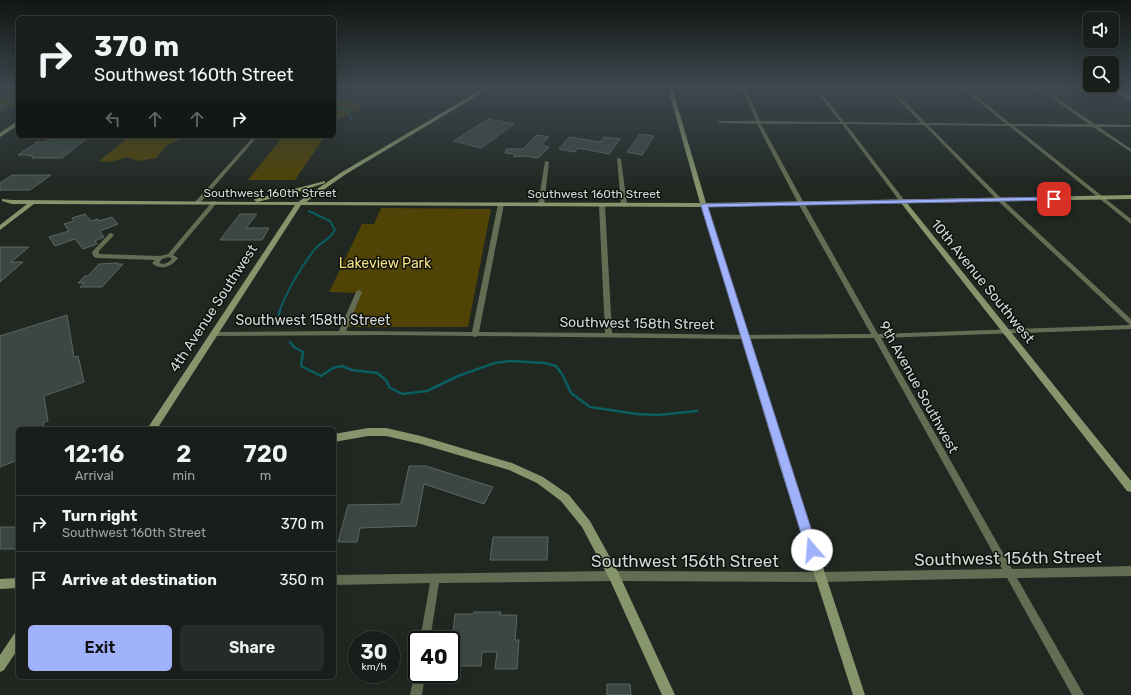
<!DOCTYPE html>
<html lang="en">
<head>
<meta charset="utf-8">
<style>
	:root { --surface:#191e1a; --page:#262b27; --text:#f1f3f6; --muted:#9fa2a2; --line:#373c39; --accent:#a1b2fd }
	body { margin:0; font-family:Rubik,sans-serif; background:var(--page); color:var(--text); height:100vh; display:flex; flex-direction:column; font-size:15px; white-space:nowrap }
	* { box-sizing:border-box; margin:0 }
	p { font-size:13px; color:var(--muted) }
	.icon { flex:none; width:22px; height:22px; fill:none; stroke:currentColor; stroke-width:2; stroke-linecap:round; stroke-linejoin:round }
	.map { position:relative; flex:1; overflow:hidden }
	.side { position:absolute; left:16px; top:427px; width:320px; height:252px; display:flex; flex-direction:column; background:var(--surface); border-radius:6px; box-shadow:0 4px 16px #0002,0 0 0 1px var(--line) }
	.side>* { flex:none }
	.hud { position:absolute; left:16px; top:16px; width:320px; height:122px; border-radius:6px; box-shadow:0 4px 16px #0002,0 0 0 1px var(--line); background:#191e1a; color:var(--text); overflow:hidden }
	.fabs { position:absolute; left:1083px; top:12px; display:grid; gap:8px }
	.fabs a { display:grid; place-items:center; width:36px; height:36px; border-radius:6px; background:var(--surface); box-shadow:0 4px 16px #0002,0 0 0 1px var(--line); font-size:20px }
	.speed { position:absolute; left:348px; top:631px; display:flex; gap:8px; font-size:20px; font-weight:700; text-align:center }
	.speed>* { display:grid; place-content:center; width:52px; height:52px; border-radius:50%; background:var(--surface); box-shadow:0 4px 16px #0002,0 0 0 1px var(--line); line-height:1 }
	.speed small { font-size:10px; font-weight:400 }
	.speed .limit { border:2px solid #111; border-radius:6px; background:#fff; color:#111 }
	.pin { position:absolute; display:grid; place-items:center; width:34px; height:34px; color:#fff; margin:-17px; border-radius:8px; box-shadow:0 2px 6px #0006 }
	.me { position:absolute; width:44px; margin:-22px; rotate:342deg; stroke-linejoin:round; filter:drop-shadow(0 0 3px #0008) }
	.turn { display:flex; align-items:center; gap:14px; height:84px; padding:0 12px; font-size:18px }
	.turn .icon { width:52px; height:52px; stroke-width:2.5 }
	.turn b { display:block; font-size:28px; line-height:34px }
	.lanes { display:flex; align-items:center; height:38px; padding:0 12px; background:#0003; justify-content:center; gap:20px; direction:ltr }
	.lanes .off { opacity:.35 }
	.eta { display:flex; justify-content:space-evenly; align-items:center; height:68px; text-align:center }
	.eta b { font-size:24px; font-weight:600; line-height:28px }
	.action { display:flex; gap:8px; margin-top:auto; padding:8px 12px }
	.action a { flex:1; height:46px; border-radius:6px; background:var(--accent); color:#111; font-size:16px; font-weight:600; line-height:46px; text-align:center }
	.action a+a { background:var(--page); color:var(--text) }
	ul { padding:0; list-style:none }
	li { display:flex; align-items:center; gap:12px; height:56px; padding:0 12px; border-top:1px solid var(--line) }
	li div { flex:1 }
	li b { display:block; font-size:15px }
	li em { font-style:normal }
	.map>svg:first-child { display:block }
</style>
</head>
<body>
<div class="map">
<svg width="1131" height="695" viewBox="0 0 1131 695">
	<rect width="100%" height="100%" fill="#212822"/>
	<path fill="#4f4305" d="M18,88V104L0,111V100Z
		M334,99L360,104L359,110C349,111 342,119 334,120Z
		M130,136H188L167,145L156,158L138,161L128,157L110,162L99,161Z
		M283,136H325L295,180H248Z
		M381,208L491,209L468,327H345L360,293L329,292L362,224H374Z"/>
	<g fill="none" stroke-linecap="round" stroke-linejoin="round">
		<path stroke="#0b5e60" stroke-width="1.5" d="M334,107L349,111L350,117L353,120
			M0,108L18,98"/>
		<path stroke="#0b5e60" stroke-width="2" d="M279,312C288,289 300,268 315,249C321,242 331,239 335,230L330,221L309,211"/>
		<path stroke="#0b5e60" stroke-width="2.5" d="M277,321L280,311
			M290,342L294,347L303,352L301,366L321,376L333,368L342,366L352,370L377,373L386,380L389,387L402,394L427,391L458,376L495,363L510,361L545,363L556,366L562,374L571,393L590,407L637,414L658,415L697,411"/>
	</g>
	<path fill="#3c4743" stroke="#5b6662" d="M488,119L514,124L481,148L454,141Z
		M640,134L654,136L642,155L627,152Z
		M537,135L549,137L541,145L549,147L538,158L524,156L514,157V154L505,153L506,149H523Z
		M53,136H90L62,158H32L33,156H28L30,155H18L37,142H45Z
		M569,137L600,142L604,137L620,139L609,154L578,148L575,152L559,149Z
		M12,175H51L30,190H0V183Z
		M85,214L91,221L98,219L99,221L112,217L118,224L100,231L104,237L95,241L97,244L83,249L75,239L55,246L49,237L69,231L64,224L74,221L72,218Z
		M240,214H257L246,228H269L262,240H220Z
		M0,247H29L11,262H23L0,282Z
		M118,263L117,264H123L102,287H80L85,283H78L85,276H88L99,264Z
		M67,315L74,357L78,356L84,382L44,396L48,421L43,423L44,429H18V460L0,467V336Z
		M409,466H426L493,487L484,504L424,484L416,526L360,528L357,542H338L348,505L401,504Z
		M0,527H18V549H0Z
		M493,537H548L547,560H490Z
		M474,612H501L500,615H517L515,640H519L517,669H495L497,652H482L481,666H451L455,641H452L455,614H473Z
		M607,684H630L631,695H607Z"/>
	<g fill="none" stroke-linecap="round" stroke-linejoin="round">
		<path fill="#646d53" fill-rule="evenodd" d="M742,88H746L760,121L840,122L814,88H818L844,122L921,123L887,88H891L926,123L1006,124L962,88H967L1011,124H1089L1037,88H1042L1095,124L1131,125V127H1099L1131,149V152L1093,127L1014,126L1131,219V224L1009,126L928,125L1002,199L1131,319V329L881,338L1012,569L1131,566V576L1017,578L1084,695H1072L1007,578L821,582L614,581L439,583L430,640H420L430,583L334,585V575L614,571L821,572L1002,569L874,338L745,339L478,336L475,337L472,336L384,335L214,336L211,334L214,332L339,331L356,292L359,290L362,292L346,331L472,332L498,204L501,202L504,204L479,332L605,333L599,205L602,203L605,205L612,333L745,335L871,334L798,203L757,124L720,123L718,122L720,121H756ZM761,124H842L901,203L903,204L906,202L905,201L846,124L924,125L998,201L1130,325L878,334L804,203Z
			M254,136H258L199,204H195V202Z
			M617,158L621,159L627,205L624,207L621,205Z
			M545,161L549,162L544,205L541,207L538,205Z
			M214,201L216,202V204L173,255L178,258C172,267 160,271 152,263L155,260L96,258L93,256L92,252L109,234L111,233L114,235L99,251V254L160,256L168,254L212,202ZM169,257L172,259C168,263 164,265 159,263L162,259Z
			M417,669V674H425L422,695H410L415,670Z"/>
		<path fill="#87956c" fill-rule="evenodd" d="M484,88H490L346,174L306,202L700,203L668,88H672L706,203L1131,195V199L907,203L1131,481V492L1127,491L901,203L708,207L789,464L865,695H853L779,464L702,207L301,205L157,429H147L295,205L34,204L0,230V225L27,204H12L2,201V199L12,200L257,202L254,200L255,199L325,181V183L298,192L257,202H298L342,172Z
			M1109,88H1115L1131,98V101Z
			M16,122H18V125L0,137V133Z
			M368,428H386L421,436L512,463L543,477L569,495L590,521L618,572L675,695H662L610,580L582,527L561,501L537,483L509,470L421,444L386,436H368L334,442V434Z
			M18,578V588L0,589V579Z
			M18,632V649L4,670L0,672V655L14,634Z"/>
	</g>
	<linearGradient id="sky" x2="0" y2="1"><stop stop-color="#121613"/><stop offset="0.47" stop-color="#3d484f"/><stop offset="1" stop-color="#3d484f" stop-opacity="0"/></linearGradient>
	<rect width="1131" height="186" fill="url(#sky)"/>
	<path fill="#a1b2fd" stroke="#6974a4" d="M1054,197H1056V200L708,207L818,550L816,553L812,555L807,553L701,206L702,204Z"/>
	<g text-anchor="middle" stroke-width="3" stroke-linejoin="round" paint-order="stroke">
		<g font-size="12" fill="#d4d8d4" stroke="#0d100d">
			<text x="270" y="197">Southwest 160th Street</text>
			<text x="594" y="198">Southwest 160th Street</text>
		</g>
		<g font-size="14" fill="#f5e181" stroke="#0d100d">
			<text x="385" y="268">Lakeview Park</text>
		</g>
		<g font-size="14" fill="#d4d8d4" stroke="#0d100d">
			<text transform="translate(983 281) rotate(51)" y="5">10th Avenue Southwest</text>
			<text transform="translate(213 308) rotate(-57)" y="5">4th Avenue Southwest</text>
			<text x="313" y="325">Southwest 158th Street</text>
			<text transform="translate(637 323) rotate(1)" y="5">Southwest 158th Street</text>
			<text transform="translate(919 387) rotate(61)" y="5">9th Avenue Southwest</text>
		</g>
		<g font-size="17" fill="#d4d8d4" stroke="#0d100d">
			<text transform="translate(1008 558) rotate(-1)" y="6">Southwest 156th Street</text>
			<text x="685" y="567">Southwest 156th Street</text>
		</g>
	</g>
</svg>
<div class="fabs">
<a><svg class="icon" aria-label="sound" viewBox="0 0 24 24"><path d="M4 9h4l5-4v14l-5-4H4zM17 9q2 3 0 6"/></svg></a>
<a><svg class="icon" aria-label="search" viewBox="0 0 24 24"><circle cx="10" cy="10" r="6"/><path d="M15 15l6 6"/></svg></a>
</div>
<div class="speed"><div>30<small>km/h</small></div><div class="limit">40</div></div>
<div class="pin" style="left:1054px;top:199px;background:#d93025"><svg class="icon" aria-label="arrive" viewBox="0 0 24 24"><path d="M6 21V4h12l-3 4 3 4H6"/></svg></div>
<svg class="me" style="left:812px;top:550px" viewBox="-20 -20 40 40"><circle r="19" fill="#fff"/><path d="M0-13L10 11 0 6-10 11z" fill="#a1b2fd"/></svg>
<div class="hud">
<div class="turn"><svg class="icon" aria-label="right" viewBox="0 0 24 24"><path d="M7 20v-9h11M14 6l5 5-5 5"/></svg><div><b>370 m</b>Southwest 160th Street</div></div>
<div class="lanes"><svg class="icon off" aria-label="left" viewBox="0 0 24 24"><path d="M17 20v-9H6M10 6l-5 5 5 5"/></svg><svg class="icon off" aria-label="ahead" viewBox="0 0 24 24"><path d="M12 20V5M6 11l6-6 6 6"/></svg><svg class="icon off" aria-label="ahead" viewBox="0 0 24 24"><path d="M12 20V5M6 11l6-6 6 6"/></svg><svg class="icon" aria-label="right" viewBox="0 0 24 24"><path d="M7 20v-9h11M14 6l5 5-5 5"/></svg></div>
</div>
<section class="side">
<div class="eta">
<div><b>12:16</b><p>Arrival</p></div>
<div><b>2</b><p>min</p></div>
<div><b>720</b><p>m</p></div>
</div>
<ul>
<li><svg class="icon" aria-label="right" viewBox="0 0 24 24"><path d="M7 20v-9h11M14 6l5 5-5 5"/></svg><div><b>Turn right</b><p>Southwest 160th Street</p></div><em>370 m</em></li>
<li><svg class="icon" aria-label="arrive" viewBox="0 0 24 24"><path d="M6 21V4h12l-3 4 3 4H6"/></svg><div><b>Arrive at destination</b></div><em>350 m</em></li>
</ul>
<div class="action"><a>Exit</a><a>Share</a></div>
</section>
</div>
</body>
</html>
